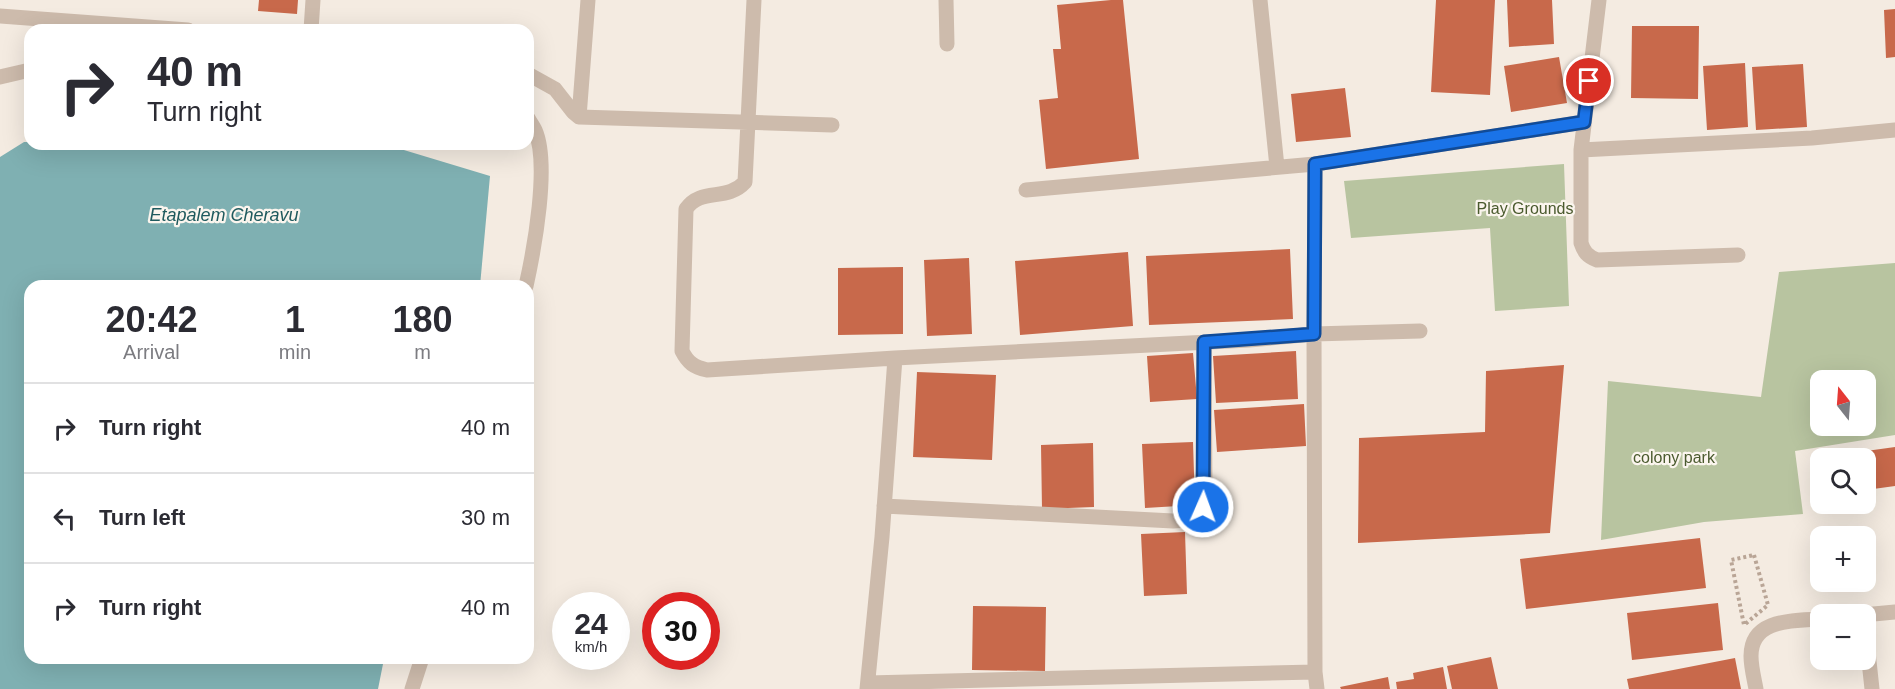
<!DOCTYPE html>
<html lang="en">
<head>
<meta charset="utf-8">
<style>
	:root { --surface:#fff; --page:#f2f2f3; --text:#2b2b33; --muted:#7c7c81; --line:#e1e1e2 }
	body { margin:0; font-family:Helvetica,sans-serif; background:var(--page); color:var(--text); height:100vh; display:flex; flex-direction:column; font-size:22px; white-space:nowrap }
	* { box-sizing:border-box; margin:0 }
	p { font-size:20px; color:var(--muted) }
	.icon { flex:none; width:33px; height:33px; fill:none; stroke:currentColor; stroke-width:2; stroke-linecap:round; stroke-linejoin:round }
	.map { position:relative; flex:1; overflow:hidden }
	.sheet { position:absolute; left:24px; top:280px; width:510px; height:384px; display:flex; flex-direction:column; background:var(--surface); border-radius:18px; box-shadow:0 6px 24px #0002 }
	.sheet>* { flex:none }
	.banner { position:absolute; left:24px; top:24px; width:510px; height:126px; border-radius:18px; box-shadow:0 6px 24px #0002; background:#fff; color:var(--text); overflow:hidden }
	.needle { width:39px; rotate:343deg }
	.fabs { position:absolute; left:1810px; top:370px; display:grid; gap:12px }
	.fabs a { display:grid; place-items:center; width:66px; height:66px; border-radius:12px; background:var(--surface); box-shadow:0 6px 24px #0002; font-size:30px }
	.speed { position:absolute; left:552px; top:592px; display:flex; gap:12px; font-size:30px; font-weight:700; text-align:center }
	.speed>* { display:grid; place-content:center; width:78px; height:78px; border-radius:50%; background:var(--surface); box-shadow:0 6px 24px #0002; line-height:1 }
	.speed small { font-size:15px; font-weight:400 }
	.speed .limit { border:9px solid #d22; background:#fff; color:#111 }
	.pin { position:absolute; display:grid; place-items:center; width:51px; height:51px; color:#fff; margin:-26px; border:3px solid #fff; border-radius:50%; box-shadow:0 2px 6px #0007 }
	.me { position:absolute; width:66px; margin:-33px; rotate:2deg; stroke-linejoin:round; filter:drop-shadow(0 0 4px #0008) }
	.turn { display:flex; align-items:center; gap:21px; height:126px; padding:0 24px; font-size:27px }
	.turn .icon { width:78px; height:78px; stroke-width:2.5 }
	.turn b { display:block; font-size:42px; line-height:51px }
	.eta { display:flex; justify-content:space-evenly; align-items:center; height:102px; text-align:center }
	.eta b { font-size:36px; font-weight:700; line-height:42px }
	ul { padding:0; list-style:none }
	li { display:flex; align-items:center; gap:18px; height:90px; padding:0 24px; border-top:2px solid var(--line) }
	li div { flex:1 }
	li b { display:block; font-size:22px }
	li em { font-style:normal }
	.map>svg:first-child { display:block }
</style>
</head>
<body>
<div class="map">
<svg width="1895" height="689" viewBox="0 0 1895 689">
	<rect width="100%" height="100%" fill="#f4ebe1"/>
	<path fill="#b8c4a0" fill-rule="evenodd" d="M1564,164L1569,306L1495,311L1490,228L1351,238L1344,181Z
		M1895,263V435L1795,451L1803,514L1704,522L1601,540L1608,381L1761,397L1779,272ZM1821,381H1866V426H1821Z"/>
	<path fill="#7fb0b2" d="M24,142H30V144H384L490,176L480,286H30V658L384,659L378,689H0V157Z"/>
	<path fill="#c8694b" d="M259,0H298L297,14L258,11Z
		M1111,0H1123L1139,159L1046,169L1039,100L1058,98L1053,49H1061L1057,5Z
		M1436,0H1495L1490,95L1431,92Z
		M1507,0H1552L1554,44L1509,47Z
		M1895,9V57L1886,58L1884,10Z
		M1632,26H1699L1698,99L1631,98Z
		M1559,57L1567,103L1511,112L1504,66Z
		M1745,63L1748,127L1707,130L1703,66Z
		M1803,64L1807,127L1756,130L1752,67Z
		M1345,88L1351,137L1296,142L1291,94Z
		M1290,249L1293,319L1149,325L1146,256Z
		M1128,252L1133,326L1020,335L1015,261Z
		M969,258L972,334L927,336L924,260Z
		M903,267V334L838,335V268Z
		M1296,351L1298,399L1216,403L1213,356Z
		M1193,353L1197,399L1150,402L1147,356Z
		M1564,365L1550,533L1358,543L1359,438L1485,432L1486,371Z
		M917,372L996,375L992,460L913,457Z
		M1304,404L1306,446L1217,452L1214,410Z
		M1193,442L1195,505L1145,508L1142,444Z
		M1093,443L1094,507L1042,509L1041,445Z
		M1895,447V486L1866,490V459H1821L1820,482L1816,458Z
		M1185,532L1187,594L1144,596L1141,534Z
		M1700,538L1706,588L1526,609L1520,559Z
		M1718,603L1723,650L1632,660L1627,613Z
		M973,606L1046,607L1045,671L972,670Z
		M1491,657L1498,689H1452L1447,666Z
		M1735,658L1741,689H1629L1627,679Z
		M1443,667L1447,689H1397L1396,682L1414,679L1413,673Z
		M1388,677L1390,689H1341L1340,687Z"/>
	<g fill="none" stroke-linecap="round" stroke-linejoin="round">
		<path stroke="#b9a596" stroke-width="4" stroke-dasharray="3 3" stroke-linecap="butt" d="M1754,555L1768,605L1744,625L1731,560Z"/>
		<path stroke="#cdbbac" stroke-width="15" d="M754,0L745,182C727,202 701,187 686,209L682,351C688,363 694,367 707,370L895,358L1249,340L1314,334L1315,164
			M946,0L947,44
			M1260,0L1277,167
			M1599,0L1581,150L1812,138L1895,130
			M0,16L188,30
			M311,30L313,0
			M528,74L555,89L573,112L579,117L832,125
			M0,77L30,70
			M579,117L588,0
			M1581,150V243C1584,252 1587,256 1597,260L1738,255
			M1026,190L1315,164L1584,122
			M526,286C534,250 550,164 535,130C533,126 530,122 528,118
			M884,506L1173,521L1187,520L1198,516L1203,507L1205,491L1204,342
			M1863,615L1895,612
			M1866,633L1872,689
			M1315,672L1314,334L1420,331
			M868,683L1315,672L1317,689
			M412,689L422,658
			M867,689L882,537L895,358
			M1756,689C1754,678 1751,667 1751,656C1751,618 1794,621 1821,619"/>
	</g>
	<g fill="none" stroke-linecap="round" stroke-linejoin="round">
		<g stroke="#114b97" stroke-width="15">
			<path id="route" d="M1203,507L1204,342L1314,334L1315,164L1584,122L1589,81"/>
		</g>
		<use href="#route" stroke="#1a73e8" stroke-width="10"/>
	</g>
	<g text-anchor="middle" stroke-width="4.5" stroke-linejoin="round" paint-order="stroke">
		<g font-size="16" fill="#4a5a2e" stroke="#fbf5ee">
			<text x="1525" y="214">Play Grounds</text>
			<text x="1674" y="463">colony park</text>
		</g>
		<g font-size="18" font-style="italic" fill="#1f5a5e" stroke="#fbf5ee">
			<text x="224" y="221">Etapalem Cheravu</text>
		</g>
	</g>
</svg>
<div class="fabs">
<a><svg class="needle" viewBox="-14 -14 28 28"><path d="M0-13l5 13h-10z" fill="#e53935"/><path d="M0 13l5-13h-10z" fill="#7c7c81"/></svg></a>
<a><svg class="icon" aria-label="search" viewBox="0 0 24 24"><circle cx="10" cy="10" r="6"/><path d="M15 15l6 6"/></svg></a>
<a>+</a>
<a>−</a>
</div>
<div class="speed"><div>24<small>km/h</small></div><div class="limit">30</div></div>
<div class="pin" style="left:1589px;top:81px;background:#d93025"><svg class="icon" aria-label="arrive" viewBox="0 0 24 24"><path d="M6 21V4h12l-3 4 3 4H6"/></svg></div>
<svg class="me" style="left:1203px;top:507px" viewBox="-20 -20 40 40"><circle r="17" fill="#1a73e8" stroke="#fff" stroke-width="3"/><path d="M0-11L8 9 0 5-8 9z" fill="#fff"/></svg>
<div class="banner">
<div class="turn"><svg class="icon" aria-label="right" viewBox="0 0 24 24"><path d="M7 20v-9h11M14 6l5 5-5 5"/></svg><div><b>40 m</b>Turn right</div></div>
</div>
<section class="sheet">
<div class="eta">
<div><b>20:42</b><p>Arrival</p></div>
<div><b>1</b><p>min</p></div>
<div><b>180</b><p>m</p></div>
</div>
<ul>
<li><svg class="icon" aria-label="right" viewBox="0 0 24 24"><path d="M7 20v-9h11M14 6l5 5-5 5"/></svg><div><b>Turn right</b></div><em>40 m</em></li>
<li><svg class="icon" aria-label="left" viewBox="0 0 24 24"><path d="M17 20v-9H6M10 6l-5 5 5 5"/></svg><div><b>Turn left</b></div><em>30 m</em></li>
<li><svg class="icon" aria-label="right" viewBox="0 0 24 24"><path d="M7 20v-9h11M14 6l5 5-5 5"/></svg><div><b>Turn right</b></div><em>40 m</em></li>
</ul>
</section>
</div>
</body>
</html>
